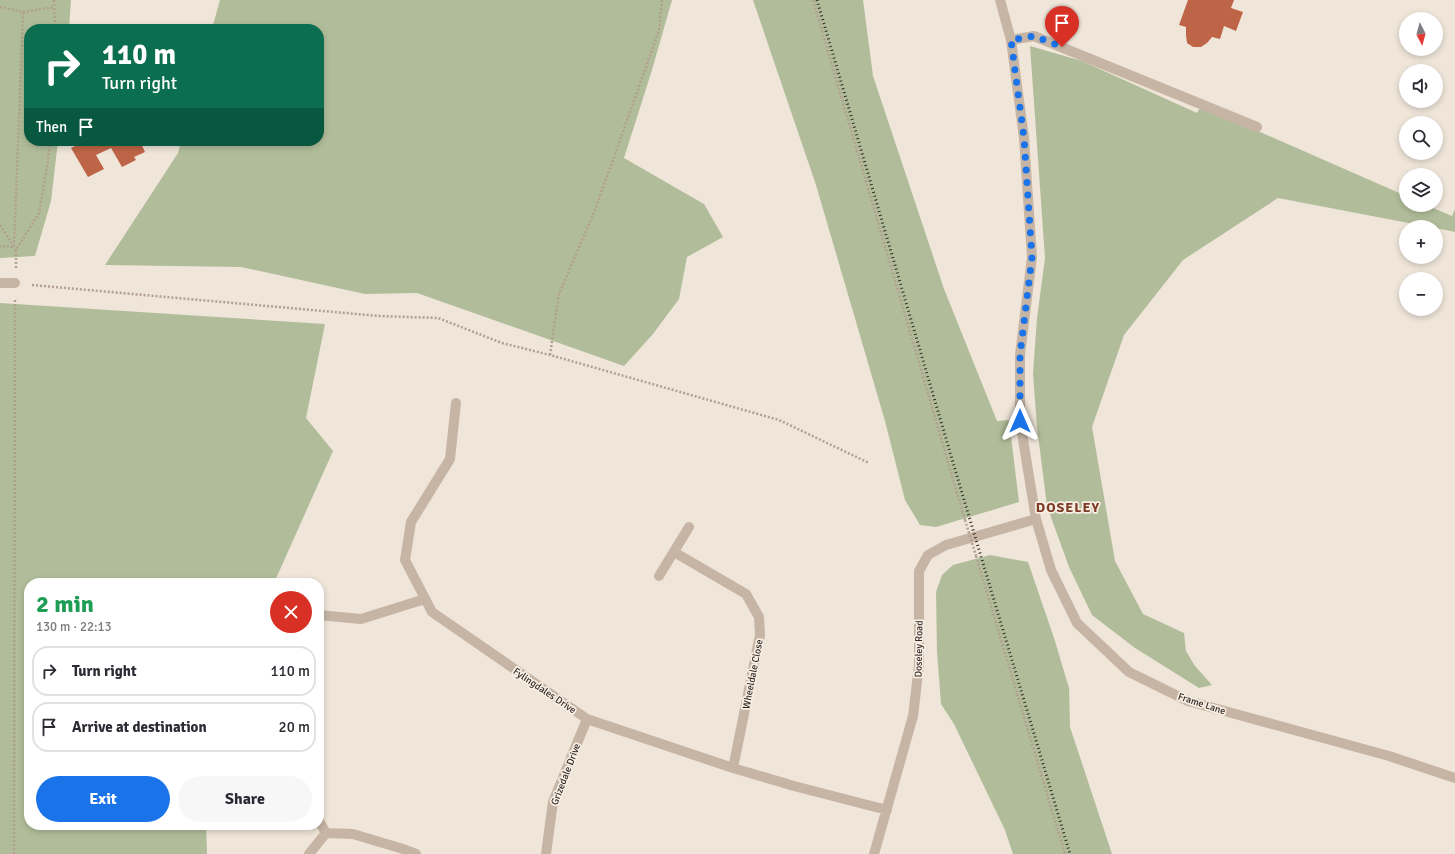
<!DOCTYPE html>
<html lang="en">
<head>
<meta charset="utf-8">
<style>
	:root { --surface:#fff; --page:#f7f7f7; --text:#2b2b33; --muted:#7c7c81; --line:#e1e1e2; --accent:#1a73e8 }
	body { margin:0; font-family:Signika,sans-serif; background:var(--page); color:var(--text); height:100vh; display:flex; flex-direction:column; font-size:15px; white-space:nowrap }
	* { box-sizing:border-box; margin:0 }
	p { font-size:13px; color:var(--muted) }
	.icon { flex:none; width:22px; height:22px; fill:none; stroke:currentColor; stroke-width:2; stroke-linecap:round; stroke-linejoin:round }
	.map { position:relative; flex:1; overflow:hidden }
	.panel { position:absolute; left:24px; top:578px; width:300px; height:252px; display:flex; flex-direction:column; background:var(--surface); border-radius:16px; box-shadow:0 2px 6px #0003 }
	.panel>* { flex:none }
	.top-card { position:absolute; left:24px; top:24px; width:300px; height:122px; border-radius:16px; box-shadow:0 2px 6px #0003; background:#0b6e4f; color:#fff; overflow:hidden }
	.needle { width:26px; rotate:174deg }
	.buttons { position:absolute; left:1399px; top:12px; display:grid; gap:8px }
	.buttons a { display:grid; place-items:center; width:44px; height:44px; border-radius:50%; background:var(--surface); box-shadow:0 2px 6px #0003; font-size:20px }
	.pin { position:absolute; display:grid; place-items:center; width:34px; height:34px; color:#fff; margin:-41px -17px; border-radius:50% 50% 50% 0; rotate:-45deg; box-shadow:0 0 4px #0007 }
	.pin .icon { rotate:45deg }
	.me { position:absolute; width:44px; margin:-22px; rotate:0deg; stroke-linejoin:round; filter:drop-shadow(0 0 3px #0008) }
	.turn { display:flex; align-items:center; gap:14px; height:84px; padding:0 12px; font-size:18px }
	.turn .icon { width:52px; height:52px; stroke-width:2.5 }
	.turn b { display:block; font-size:28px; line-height:34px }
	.then { display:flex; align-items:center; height:38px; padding:0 12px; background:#0003; gap:8px; font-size:15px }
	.round { display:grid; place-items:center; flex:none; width:42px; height:42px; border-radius:21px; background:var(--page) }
	.head { display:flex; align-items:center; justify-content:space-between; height:68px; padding:0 12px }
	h1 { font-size:24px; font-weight:700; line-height:30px; color:#1e9e55 }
	.cta { display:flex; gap:8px; margin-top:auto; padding:8px 12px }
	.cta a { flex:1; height:46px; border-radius:24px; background:var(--accent); color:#fff; font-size:16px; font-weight:700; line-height:46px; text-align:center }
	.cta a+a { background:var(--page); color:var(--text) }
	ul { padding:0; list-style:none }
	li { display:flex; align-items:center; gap:12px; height:50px; margin:0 8px 6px; padding:0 4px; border:2px solid var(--line); border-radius:16px }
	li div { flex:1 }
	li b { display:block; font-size:15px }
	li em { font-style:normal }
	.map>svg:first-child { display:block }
</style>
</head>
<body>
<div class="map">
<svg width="1455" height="854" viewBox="0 0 1455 854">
	<rect width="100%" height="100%" fill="#efe5d9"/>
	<path fill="#b1bd9a" d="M0,0H71L69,29H29V141H58L51,201L35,256L0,258Z
		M220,0H672L652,70L624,158L704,204L723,237L687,257L679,299L653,334L624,366L417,293L365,294L241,267L105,265L178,153L181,141H319V29H212Z
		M753,0H863L873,76L944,289L997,421L1009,420L1019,502L936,527L920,525L905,500L885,421L816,185Z
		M1030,46L1082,61L1197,113L1201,106L1406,196V205H1426L1452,216L1455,209V232L1436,228V227L1419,225L1278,198L1183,260L1124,335L1092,427L1115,561L1143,614L1184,633L1186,651L1195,666L1212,685L1199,688L1135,648L1092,615L1069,567L1047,506L1037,427L1033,374L1037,318L1045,258Z
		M0,303L325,324L306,418L333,451L274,583H29V825H206L207,854H0Z
		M990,555L1028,562L1054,638L1069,688L1070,727L1112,854H1013L1005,830L954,724L941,704L937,651L936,592L942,575L953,565Z"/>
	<path fill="#bf6547" d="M1188,0H1234L1231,8L1243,12L1236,31L1224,26L1220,39L1212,37L1207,43L1201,47H1193L1187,43L1186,35V27L1179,25Z
		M85,141H140L145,152L134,157L136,160L122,167L111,148L96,155L104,169L88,177L71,148Z"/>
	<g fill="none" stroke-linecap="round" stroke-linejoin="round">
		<path stroke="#b29f90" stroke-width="2.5" stroke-dasharray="2 2" stroke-linecap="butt" d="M54,0L55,29
			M813,0L965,520
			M0,7L23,12L14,247L0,246
			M23,12L54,7
			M0,225L16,250
			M16,268V250L39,213L48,161L50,141
			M32,285L379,316L438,318L502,343L550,355L779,420L869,463
			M550,355L559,294L595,210L645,70L659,30L662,0
			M976,556L1065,854
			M14,854L15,299"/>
		<path stroke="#c6b5a5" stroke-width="10" d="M1011,40L1034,36L1257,127
			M0,283H15
			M319,615L361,619L425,599"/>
		<path stroke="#c6b5a5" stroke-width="10" d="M1000,0L1011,40L1024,138L1032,257L1020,355V421L1036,519L1051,570L1077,623L1129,672L1188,701L1389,756L1455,778
			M456,403L450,459L411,522L405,560L432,612L587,719L733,768L794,786L887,810
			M674,552L746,594L759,617L760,635L733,768
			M659,576L689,527
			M319,821L326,833L353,834L403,849L416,854
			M309,854L326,833
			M546,854L553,802L587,719
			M874,854L913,716L919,665V571L928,555L946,545L1036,519"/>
		<path stroke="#332a26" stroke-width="3" stroke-dasharray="1 3" stroke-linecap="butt" d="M817,0L962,493L1070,854"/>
		<path stroke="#b29f90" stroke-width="2.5" stroke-dasharray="2 2" stroke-linecap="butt" d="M965,520L976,556"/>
	</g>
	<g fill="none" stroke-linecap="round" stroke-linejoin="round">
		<path stroke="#1a73e8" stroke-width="7" stroke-dasharray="0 12.6" d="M1020,421V355L1032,257L1024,138L1011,40L1034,36L1062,47"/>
	</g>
	<g text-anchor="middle" stroke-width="3.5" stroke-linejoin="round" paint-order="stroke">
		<g font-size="10" fill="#332a26" stroke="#f8efe4">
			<text transform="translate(918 649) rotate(-89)" y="4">Doseley Road</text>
			<text transform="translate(752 674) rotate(-79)" y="4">Wheeldale Close</text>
			<text transform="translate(545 690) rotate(34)" y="4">Fylingdales Drive</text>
			<text transform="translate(1202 703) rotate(18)" y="4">Frame Lane</text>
			<text transform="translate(565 774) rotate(-69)" y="4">Grizedale Drive</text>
		</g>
		<g font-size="14" font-weight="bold" letter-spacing="1" fill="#7d3a24" stroke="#f8efe4">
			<text x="1068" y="512">DOSELEY</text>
		</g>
	</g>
</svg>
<div class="buttons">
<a><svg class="needle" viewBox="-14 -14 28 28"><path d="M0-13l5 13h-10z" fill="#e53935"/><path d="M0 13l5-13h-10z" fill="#7c7c81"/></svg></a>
<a><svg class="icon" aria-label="sound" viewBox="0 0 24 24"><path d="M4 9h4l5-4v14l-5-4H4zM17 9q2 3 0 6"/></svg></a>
<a><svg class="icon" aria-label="search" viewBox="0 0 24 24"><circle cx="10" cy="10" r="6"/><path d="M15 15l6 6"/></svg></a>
<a><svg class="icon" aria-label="layers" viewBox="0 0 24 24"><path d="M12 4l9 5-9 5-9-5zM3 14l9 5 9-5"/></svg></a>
<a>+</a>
<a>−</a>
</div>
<div class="pin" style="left:1062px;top:47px;background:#d93025"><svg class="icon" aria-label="arrive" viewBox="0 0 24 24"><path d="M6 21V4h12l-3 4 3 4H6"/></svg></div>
<svg class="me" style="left:1020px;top:421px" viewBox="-20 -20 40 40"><path d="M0-17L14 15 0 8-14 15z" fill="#1a73e8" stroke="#fff" stroke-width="4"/></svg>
<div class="top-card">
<div class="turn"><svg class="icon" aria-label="right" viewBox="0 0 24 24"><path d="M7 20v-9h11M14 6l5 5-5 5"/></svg><div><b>110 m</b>Turn right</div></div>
<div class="then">Then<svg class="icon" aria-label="arrive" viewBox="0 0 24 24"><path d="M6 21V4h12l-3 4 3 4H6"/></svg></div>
</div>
<section class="panel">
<div class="head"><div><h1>2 min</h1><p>130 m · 22:13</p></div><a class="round" style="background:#d93025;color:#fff"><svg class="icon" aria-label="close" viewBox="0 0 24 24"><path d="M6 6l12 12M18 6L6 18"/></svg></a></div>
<ul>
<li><svg class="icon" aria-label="right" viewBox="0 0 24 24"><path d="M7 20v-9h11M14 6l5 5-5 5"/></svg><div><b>Turn right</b></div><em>110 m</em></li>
<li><svg class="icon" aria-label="arrive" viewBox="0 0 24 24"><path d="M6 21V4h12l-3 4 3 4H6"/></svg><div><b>Arrive at destination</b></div><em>20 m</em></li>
</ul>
<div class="cta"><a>Exit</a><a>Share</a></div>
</section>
</div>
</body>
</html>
